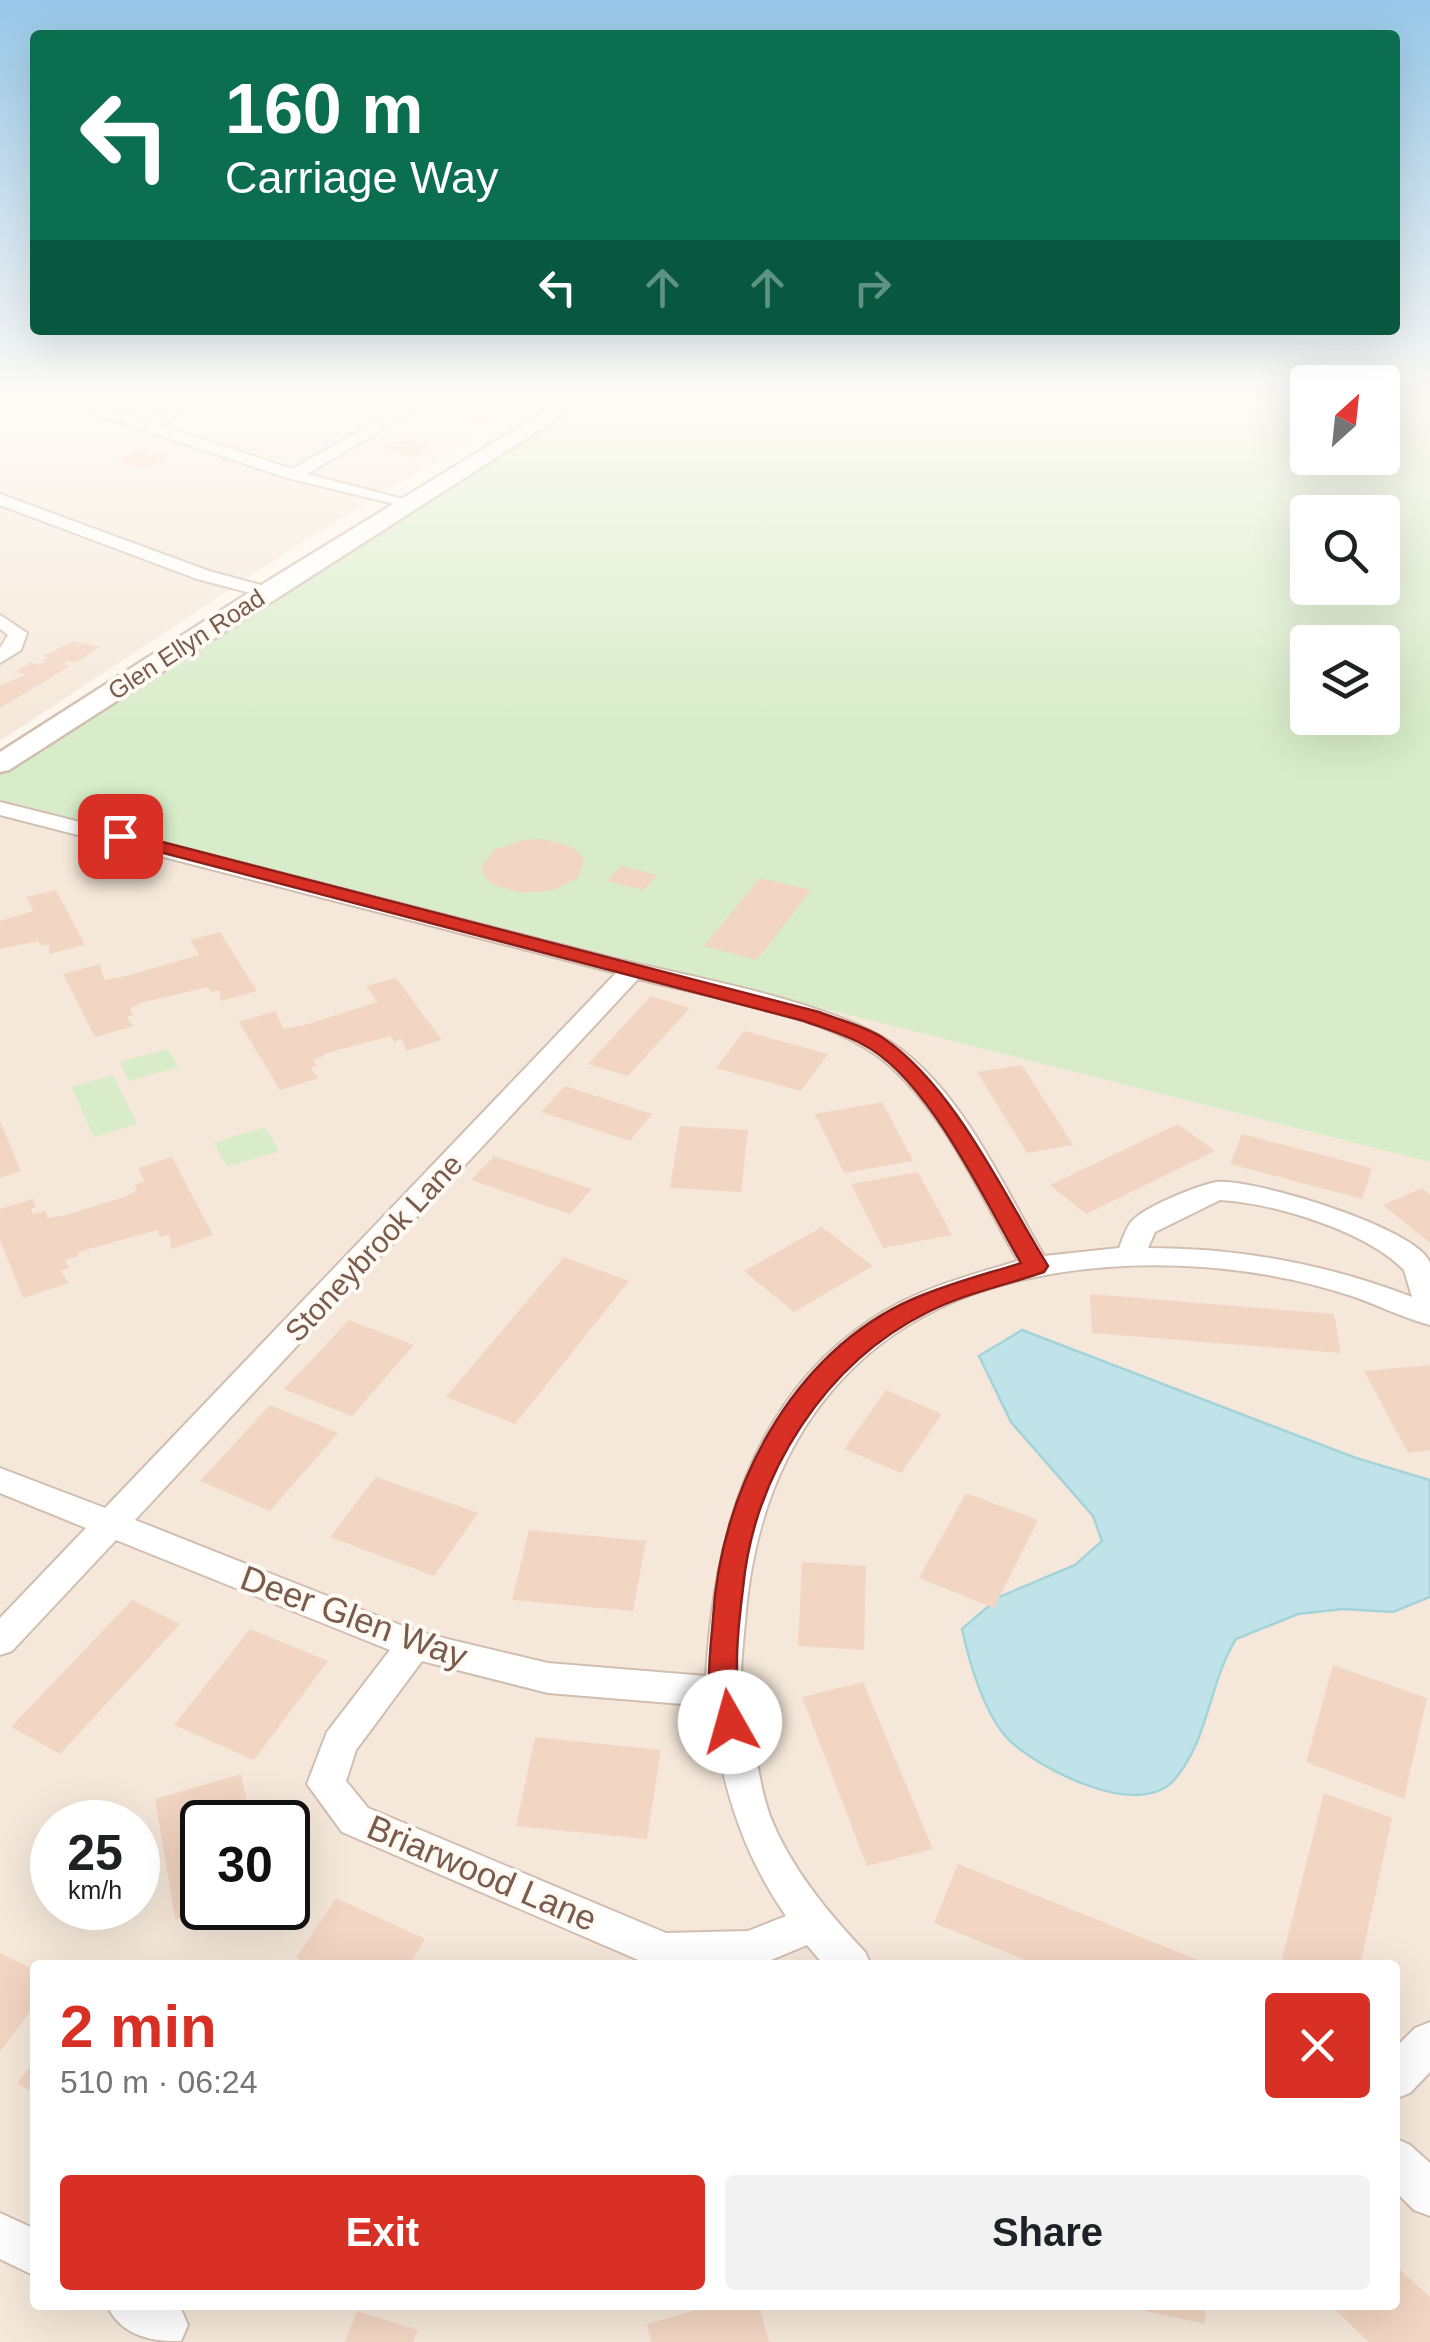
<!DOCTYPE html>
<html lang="en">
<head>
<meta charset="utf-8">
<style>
	:root { --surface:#fff; --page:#f2f2f2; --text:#202124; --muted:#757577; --accent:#d93025 }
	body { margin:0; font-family:Arial,sans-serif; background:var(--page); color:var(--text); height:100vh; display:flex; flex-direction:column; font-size:38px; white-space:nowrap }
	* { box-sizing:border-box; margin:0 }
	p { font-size:32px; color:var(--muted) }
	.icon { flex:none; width:55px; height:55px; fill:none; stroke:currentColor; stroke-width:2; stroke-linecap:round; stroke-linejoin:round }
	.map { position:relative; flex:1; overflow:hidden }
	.details { position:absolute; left:30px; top:1960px; width:1370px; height:350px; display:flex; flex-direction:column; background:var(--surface); border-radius:10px; box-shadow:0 10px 40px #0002 }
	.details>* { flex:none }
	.hud { position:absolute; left:30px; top:30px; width:1370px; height:305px; border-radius:10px; box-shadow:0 10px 40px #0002; background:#0b6e4f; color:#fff; overflow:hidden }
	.needle { width:65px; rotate:27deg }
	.controls { position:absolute; left:1290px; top:365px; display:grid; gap:20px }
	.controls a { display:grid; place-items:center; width:110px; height:110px; border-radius:10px; background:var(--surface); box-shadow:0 10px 40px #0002; font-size:50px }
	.speed { position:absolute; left:30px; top:1800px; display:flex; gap:20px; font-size:50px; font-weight:700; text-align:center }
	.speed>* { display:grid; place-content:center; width:130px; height:130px; border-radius:50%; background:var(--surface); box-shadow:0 10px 40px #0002; line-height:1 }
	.speed small { font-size:25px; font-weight:400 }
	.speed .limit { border:5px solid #111; border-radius:15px; background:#fff; color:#111 }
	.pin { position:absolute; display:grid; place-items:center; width:85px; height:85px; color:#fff; margin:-42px; border-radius:20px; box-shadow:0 5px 15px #0006 }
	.me { position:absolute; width:110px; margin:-55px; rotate:353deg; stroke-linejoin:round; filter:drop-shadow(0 0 8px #0008) }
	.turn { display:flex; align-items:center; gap:35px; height:210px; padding:0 30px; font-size:45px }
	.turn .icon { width:130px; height:130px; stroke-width:2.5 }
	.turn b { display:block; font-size:70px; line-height:85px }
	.lanes { display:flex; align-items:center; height:95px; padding:0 30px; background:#0003; justify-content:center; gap:50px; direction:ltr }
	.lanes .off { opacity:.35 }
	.round { display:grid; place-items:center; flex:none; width:105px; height:105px; border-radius:10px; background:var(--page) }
	.summary { display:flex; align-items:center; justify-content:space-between; height:170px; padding:0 30px }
	h1 { font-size:60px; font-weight:700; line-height:75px; color:var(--accent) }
	.primary-button { display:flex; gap:20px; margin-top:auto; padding:20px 30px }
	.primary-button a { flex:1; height:115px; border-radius:10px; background:var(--accent); color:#fff; font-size:40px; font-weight:700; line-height:115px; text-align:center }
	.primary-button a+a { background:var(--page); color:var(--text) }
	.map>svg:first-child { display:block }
</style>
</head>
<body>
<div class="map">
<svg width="1430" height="2342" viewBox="0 0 1430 2342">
	<rect width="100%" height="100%" fill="#fdf6ec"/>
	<path fill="#f5e8da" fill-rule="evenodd" d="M0,400H538L298,545L0,741Z
		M0,800L1430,1162V2342H0ZM52,1822H138V1908H52ZM202,1822H288V1908H202ZM35,1965H1395V2305H35Z"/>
	<path fill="#d8ecc9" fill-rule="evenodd" d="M590,400H1307L1308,458H1382L1383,400H1430V1162L0,800V771ZM1308,512H1382V588H1308ZM1308,642H1382V718H1308Z
		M168,1049L178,1067L129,1081L120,1062Z
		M113,1075L137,1124L94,1137L71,1087Z
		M265,1127L279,1151L227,1167L214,1143Z"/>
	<path fill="#bfe3e8" stroke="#a5d3da" stroke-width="2.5" d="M1022,1330L1356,1458L1430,1480V1597L1393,1612L1343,1609L1298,1614L1236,1639C1209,1682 1209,1739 1175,1779C1139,1821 1042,1770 1010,1741C985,1717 969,1662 962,1629L999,1597L1075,1565L1102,1541L1093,1516L1011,1422L979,1356Z"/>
	<path fill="#f3d5c3" d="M240,400H269L278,402L258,412L229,406Z
		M465,403L497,409L484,417L494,419L486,424L446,416L468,410L457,408Z
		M405,438L435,444L414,457L384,450L393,445L404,447L407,446L396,443Z
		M140,448L153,451L144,456L171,455L149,468L115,462Z
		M73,641L100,647L75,663L68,661L63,664L70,666L0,708V685L26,675L16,672L30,662L39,665L49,657L43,656Z
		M541,839L570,846L579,853L584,861L578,878L554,890L521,893L492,884L484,876L481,867L494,850L524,840Z
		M621,866L657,875L644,890L607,881Z
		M760,878L811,890L757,960L704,946Z
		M56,890L85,945L49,954V944L41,946L38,941L0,949V921L33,911L26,897Z
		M220,932L257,991L221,1001L219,990L211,992L208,987L140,1003L130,1009L133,1015L126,1017L134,1026L95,1037L63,974L100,964L104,980L126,976L199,955L190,940Z
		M396,978L442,1040L406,1051L402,1039L394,1042L391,1036L323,1054L324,1056L313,1060L317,1066L310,1068L319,1078L280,1090L239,1022L276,1011L283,1029L305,1025L377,1002L366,986Z
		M651,996L690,1008L628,1076L588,1064Z
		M744,1031L828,1054L801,1091L716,1068Z
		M1022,1065L1073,1145L1027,1153L977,1072Z
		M565,1086L652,1114L630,1141L541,1112Z
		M882,1102L913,1161L844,1173L815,1114Z
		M0,1121L21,1171L0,1178Z
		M1178,1124L1215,1151L1086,1214L1050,1185Z
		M680,1126L748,1130L741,1192L670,1188Z
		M1242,1134L1372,1168L1362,1199L1230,1164Z
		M494,1156L592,1189L570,1214L471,1180Z
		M172,1157L213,1235L171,1249L170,1234L160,1237L157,1230L78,1252L79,1256L65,1260L69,1268L60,1271L69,1283L23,1298L0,1240V1209L33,1199L36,1207L31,1209L33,1214L45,1211L48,1218L62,1216L125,1197L137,1190L134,1185L144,1181L138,1168Z
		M918,1172L952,1235L883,1248L851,1184Z
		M1422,1188L1430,1195V1243L1383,1205Z
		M822,1227L873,1266L794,1312L744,1271Z
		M564,1257L629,1281L515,1424L446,1397Z
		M1090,1294L1334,1314L1341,1353L1092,1333Z
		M349,1320L414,1345L352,1416L284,1389Z
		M1430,1365V1450L1408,1453L1364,1371Z
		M886,1390L942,1414L901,1473L844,1449Z
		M270,1405L338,1433L270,1511L200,1481Z
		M376,1477L478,1513L434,1576L330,1537Z
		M966,1493L1038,1520L994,1608L919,1578Z
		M529,1530L646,1541L633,1611L512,1600Z
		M802,1562L866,1566L864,1650L798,1646Z
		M132,1600L180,1624L60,1754L11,1727Z
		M250,1629L328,1661L254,1760L174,1725Z
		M1333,1665L1427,1698L1404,1799L1306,1762Z
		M863,1682L933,1849L867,1866L802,1697Z
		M535,1737L661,1750L647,1839L516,1826Z
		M241,1774L251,1822H202V1910L175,1919L155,1799Z
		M1324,1793L1392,1818L1360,1965H1286L1281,1963Z
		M958,1864L1211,1965H1038L934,1923Z
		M336,1898L425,1939L409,1965H311L296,1958Z
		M0,1953L35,1970V2005L0,2052Z
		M35,2060V2093L17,2084Z
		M1395,2265L1430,2297V2342H1369L1330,2305H1395Z
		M713,2305H759L769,2342H651L647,2324Z
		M1126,2305H1205V2324L1126,2307Z
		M357,2311L418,2330L413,2342H345Z"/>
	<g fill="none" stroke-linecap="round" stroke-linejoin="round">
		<g stroke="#d1beb0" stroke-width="4">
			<path id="minor" d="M54,400H81L146,420L184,400H204L160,425L292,469L413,400H432L307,474L419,503L411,508L287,478Z
				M0,494L209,571L272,588L275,592L266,597L197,579L0,505Z
				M0,615L27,633L21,650L0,663V648L8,635L0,629Z
				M0,802C206,853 411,906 617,959C694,978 843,1003 903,1051C967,1101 1004,1188 1044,1256L1119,1248C1123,1239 1126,1226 1133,1220C1147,1206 1198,1185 1217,1182C1252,1178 1420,1229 1430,1263C1430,1281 1430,1307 1430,1325C1403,1318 1378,1305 1352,1296C1252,1263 1133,1256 1030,1278C852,1315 758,1447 745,1622C743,1645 740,1668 741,1690C742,1710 750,1730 754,1749C759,1771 762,1794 770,1816C790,1867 828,1913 865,1952L871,1965H824L807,1945L759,1965H650L342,1832L307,1784L327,1732L390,1650L116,1540L12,1651L0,1655V1618L86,1528L0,1493V1468L105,1508L616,973L0,815ZM638,979C709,997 835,1016 889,1065C947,1117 980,1195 1018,1261C967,1276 914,1290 869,1321C750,1401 714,1540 706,1676L548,1663L418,1632L135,1520ZM1220,1200C1274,1203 1366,1231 1404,1270L1412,1297C1327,1264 1239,1248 1148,1248L1155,1232ZM422,1661L548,1693L707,1706C726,1787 737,1845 786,1916L748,1931L666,1933L368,1808L346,1781L356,1750Z
				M1430,2022V2072L1410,2093L1395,2099V2048L1415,2028Z
				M1395,2138L1410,2145L1430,2163V2216L1414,2210L1395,2191Z
				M0,2213L35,2229V2276L0,2259Z
				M107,2305H175L181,2309L188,2325L181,2341C151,2342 120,2335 107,2305Z"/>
		</g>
		<g stroke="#d1beb0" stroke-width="5">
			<path id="tertiary" d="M563,400H586L9,770L0,772V752L258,587Z"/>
		</g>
		<use href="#minor" fill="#fff" fill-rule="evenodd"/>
		<use href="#tertiary" fill="#fff" fill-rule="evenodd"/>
	</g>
	<linearGradient id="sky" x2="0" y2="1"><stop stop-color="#97c7e8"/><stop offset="0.55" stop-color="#fefbf6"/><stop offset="1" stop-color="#fefbf6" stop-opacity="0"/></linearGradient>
	<rect width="1430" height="728" fill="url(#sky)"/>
	<path fill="#d93025" stroke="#8d1f18" stroke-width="2.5" d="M120,831L819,1012C839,1020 865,1026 883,1038C954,1086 1003,1193 1048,1266L1044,1272C1006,1285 963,1294 928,1312C825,1363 754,1474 743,1588C739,1620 734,1662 739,1695C741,1709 747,1719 741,1732L730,1735L720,1732C703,1697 710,1656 713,1619C720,1492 791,1352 913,1299C947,1284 986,1274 1021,1263C984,1200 928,1077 862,1044C844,1034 823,1028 804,1021L114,840V832Z"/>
	<g text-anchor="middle" stroke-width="8" stroke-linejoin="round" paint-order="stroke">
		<g font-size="25" fill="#7a5c4d" stroke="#fffaf3">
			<text transform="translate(186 644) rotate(-33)" y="9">Glen Ellyn Road</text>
		</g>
		<g font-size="30" fill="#7a5c4d" stroke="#fffaf3">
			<text transform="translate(374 1248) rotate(-47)" y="10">Stoneybrook Lane</text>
		</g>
		<g font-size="35" fill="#7a5c4d" stroke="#fffaf3">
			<text transform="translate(354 1617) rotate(20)" y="12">Deer Glen Way</text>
			<text transform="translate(482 1873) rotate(23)" y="12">Briarwood Lane</text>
		</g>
	</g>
</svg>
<div class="controls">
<a><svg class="needle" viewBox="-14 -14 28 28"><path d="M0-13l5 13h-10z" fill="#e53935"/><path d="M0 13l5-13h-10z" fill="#757577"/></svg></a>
<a><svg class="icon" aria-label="search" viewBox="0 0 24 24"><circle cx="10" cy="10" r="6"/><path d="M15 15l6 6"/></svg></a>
<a><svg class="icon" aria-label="layers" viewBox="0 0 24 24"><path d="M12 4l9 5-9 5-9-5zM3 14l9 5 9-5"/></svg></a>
</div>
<div class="speed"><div>25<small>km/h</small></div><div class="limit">30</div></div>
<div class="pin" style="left:120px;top:836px;background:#d93025"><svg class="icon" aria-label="arrive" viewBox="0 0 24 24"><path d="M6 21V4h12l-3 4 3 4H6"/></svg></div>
<svg class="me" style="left:730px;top:1722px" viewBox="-20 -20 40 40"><circle r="19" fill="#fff"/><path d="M0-13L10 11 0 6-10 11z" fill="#d93025"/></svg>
<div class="hud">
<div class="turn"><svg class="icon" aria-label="left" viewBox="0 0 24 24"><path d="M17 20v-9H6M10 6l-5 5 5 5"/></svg><div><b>160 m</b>Carriage Way</div></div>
<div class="lanes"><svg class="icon" aria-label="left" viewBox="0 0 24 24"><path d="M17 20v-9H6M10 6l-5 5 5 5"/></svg><svg class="icon off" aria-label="ahead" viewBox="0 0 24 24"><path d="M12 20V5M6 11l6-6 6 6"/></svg><svg class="icon off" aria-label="ahead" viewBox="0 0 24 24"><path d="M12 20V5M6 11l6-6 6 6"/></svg><svg class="icon off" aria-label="right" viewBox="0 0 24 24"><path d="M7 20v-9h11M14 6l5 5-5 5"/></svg></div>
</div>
<section class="details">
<div class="summary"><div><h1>2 min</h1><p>510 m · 06:24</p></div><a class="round" style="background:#d93025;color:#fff"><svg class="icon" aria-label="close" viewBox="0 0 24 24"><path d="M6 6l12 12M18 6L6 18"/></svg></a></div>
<div class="primary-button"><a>Exit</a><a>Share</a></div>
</section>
</div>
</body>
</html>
